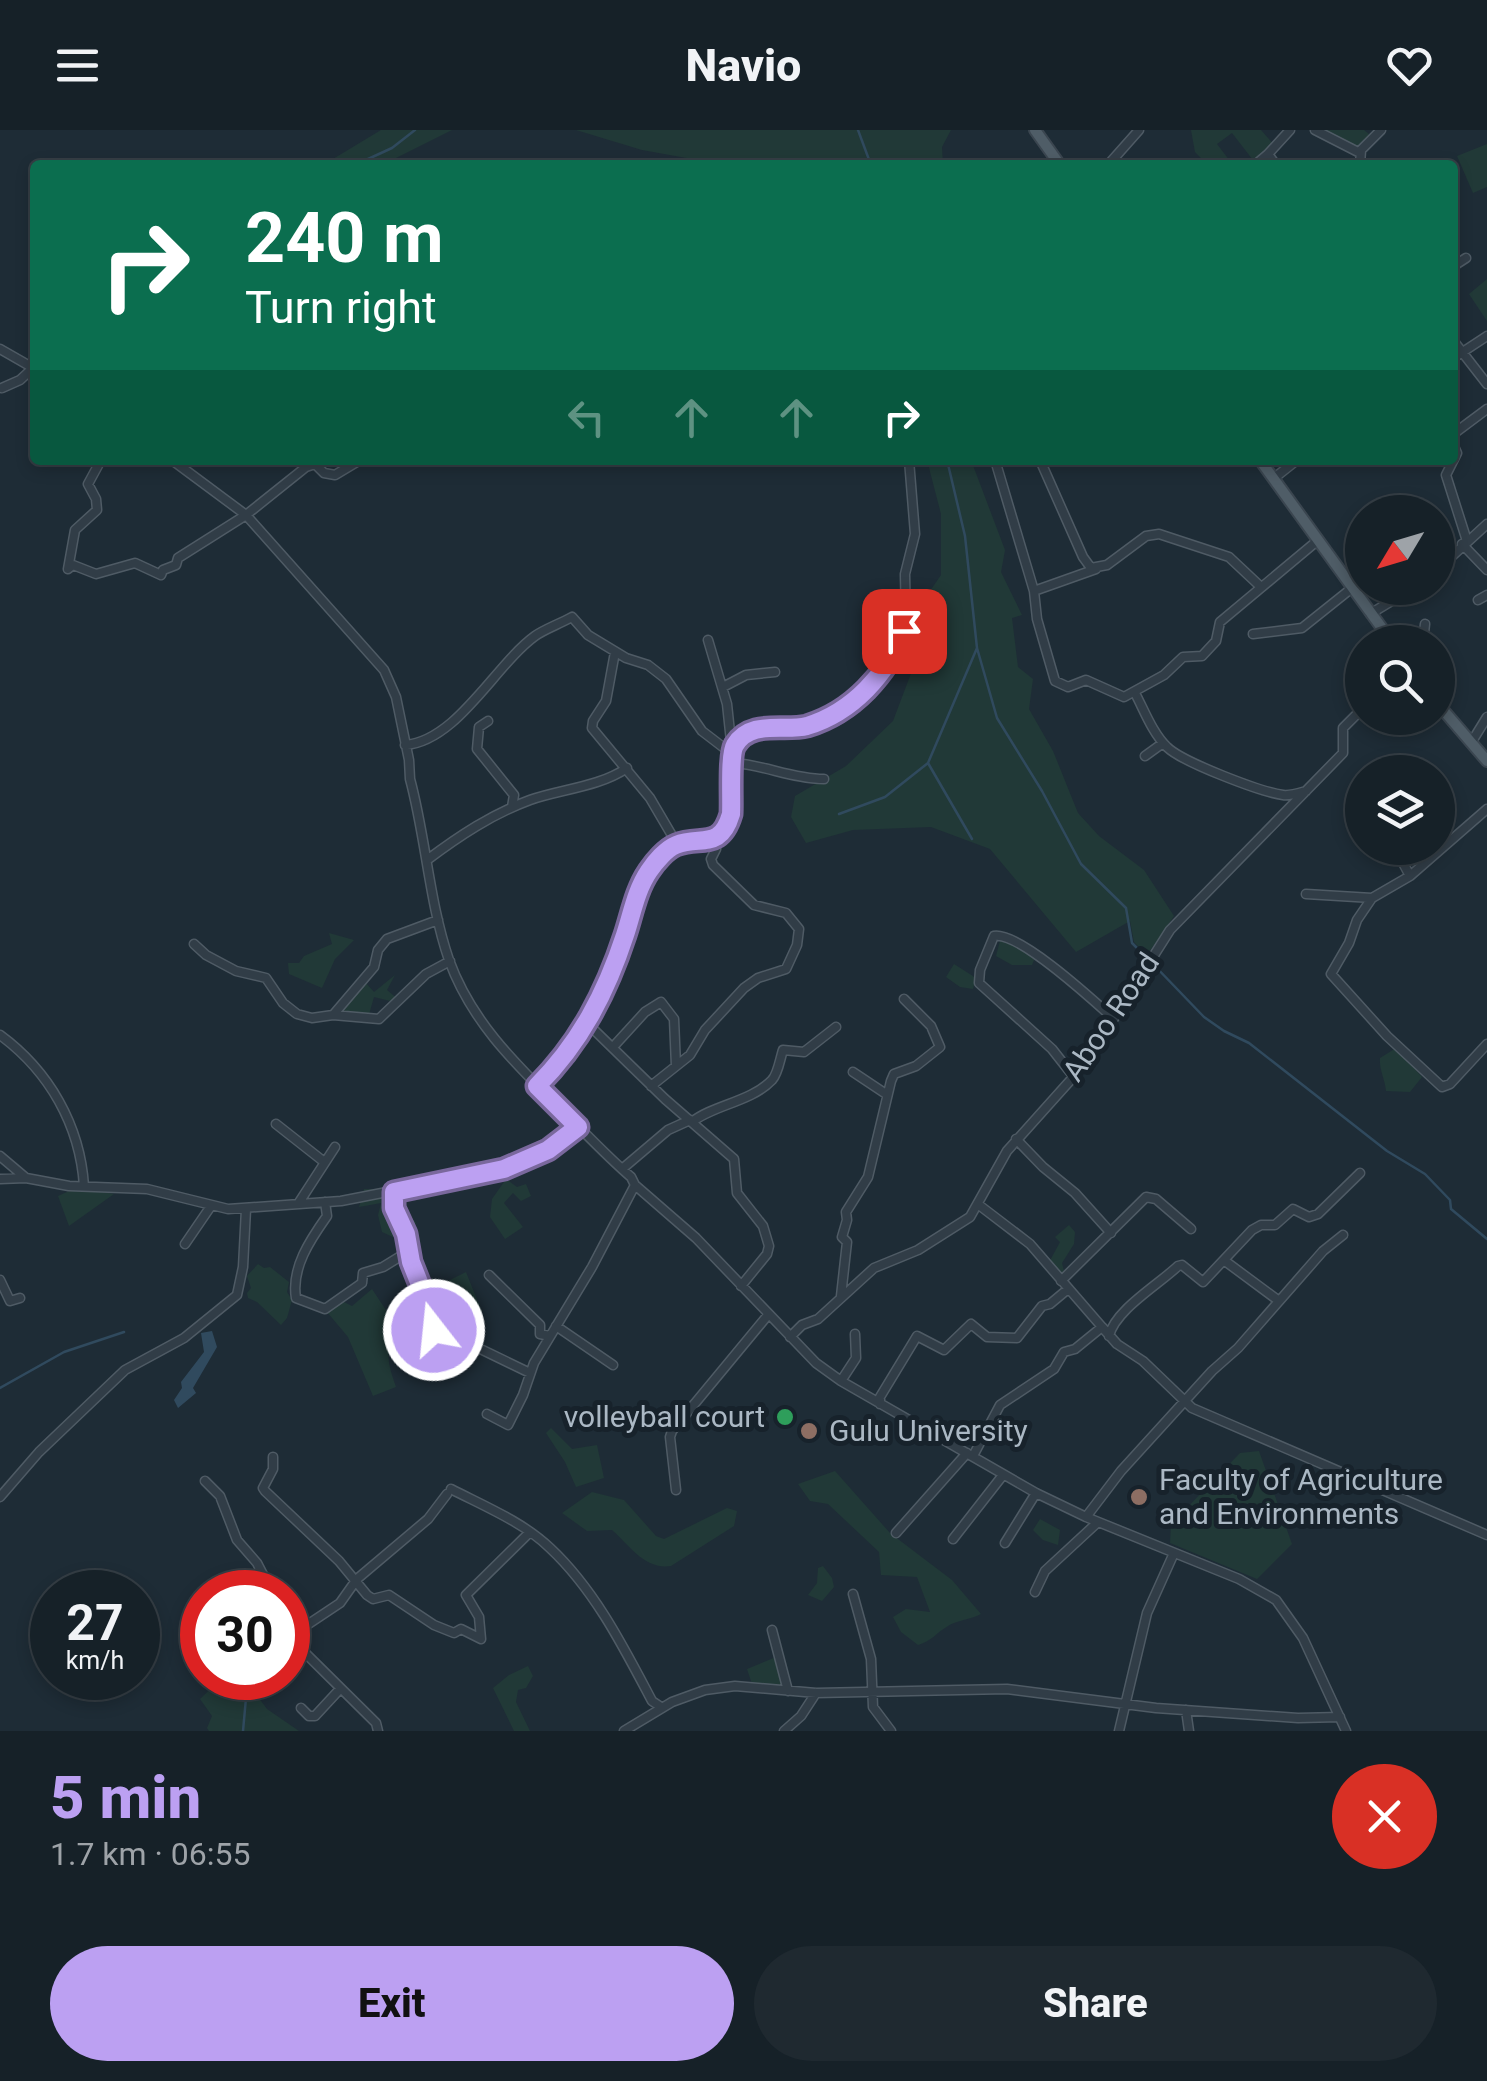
<!DOCTYPE html>
<html lang="en">
<head>
<meta charset="utf-8">
<style>
	:root { --surface:#162128; --page:#1f2930; --text:#f1f3f6; --muted:#9ea3a8; --line:#353e45; --accent:#bca0f2 }
	body { margin:0; font-family:Roboto,sans-serif; background:var(--page); color:var(--text); height:100vh; display:flex; flex-direction:column; font-size:38px; white-space:nowrap }
	* { box-sizing:border-box; margin:0 }
	p { font-size:32px; color:var(--muted) }
	.icon { flex:none; width:55px; height:55px; fill:none; stroke:currentColor; stroke-width:2; stroke-linecap:round; stroke-linejoin:round }
	.map { position:relative; height:1601px; overflow:hidden }
	.drawer { display:flex; flex-direction:column; background:var(--surface); flex:1 }
	.drawer>* { flex:none }
	.top-card { position:absolute; left:30px; top:30px; width:1428px; height:305px; border-radius:10px; box-shadow:0 5px 15px #0003,0 0 0 2px var(--line); background:#0b6e4f; color:#fff; overflow:hidden }
	.needle { width:65px; rotate:232deg }
	.buttons { position:absolute; left:1345px; top:365px; display:grid; gap:20px }
	.buttons a { display:grid; place-items:center; width:110px; height:110px; border-radius:50%; background:var(--surface); box-shadow:0 5px 15px #0003,0 0 0 2px var(--line); font-size:50px }
	.speed { position:absolute; left:30px; top:1440px; display:flex; gap:20px; font-size:50px; font-weight:700; text-align:center }
	.speed>* { display:grid; place-content:center; width:130px; height:130px; border-radius:50%; background:var(--surface); box-shadow:0 5px 15px #0003,0 0 0 2px var(--line); line-height:1 }
	.speed small { font-size:25px; font-weight:400 }
	.speed .limit { border:15px solid #d22; background:#fff; color:#111 }
	.pin { position:absolute; display:grid; place-items:center; width:85px; height:85px; color:#fff; margin:-42px; border-radius:20px; box-shadow:0 5px 15px #0006 }
	.me { position:absolute; width:110px; margin:-55px; rotate:344deg; stroke-linejoin:round; filter:drop-shadow(0 0 8px #0008) }
	.turn { display:flex; align-items:center; gap:35px; height:210px; padding:0 50px; font-size:45px }
	.turn .icon { width:130px; height:130px; stroke-width:2.5 }
	.turn b { display:block; font-size:70px; line-height:85px }
	.lanes { display:flex; align-items:center; height:95px; padding:0 50px; background:#0003; justify-content:center; gap:50px; direction:ltr }
	.lanes .off { opacity:.35 }
	.round { display:grid; place-items:center; flex:none; width:105px; height:105px; border-radius:52px; background:var(--page) }
	.head { display:flex; align-items:center; justify-content:space-between; height:170px; padding:0 50px }
	h1 { font-size:60px; font-weight:800; line-height:75px; color:var(--accent) }
	.action { display:flex; gap:20px; margin-top:auto; padding:20px 50px }
	.action a { flex:1; height:115px; border-radius:60px; background:var(--accent); color:#111; font-size:40px; font-weight:800; line-height:115px; text-align:center }
	.action a+a { background:var(--page); color:var(--text) }
	header { display:flex; justify-content:space-between; align-items:center; height:130px; padding:0 50px; background:var(--surface); font-size:45px; font-weight:800 }
	.map>svg:first-child { display:block }
</style>
</head>
<body>
<header><svg class="icon" aria-label="menu" viewBox="0 0 24 24"><path d="M4 6h16M4 12h16M4 18h16"/></svg>Navio<svg class="icon" aria-label="heart" viewBox="0 0 24 24"><path d="M12 20l-8-8c-3-5 5-10 8-4 3-6 11-1 8 4z"/></svg></header>
<div class="map">
<svg width="1487" height="1601" viewBox="0 0 1487 1601">
	<rect width="100%" height="100%" fill="#1e2c36"/>
	<path fill="#213937" d="M381,0H452L382,35H323Z
		M576,0H951L942,17L943,35H709L703,31L642,20Z
		M1191,0H1261L1275,16L1256,34L1232,3L1217,14L1233,35H1208L1195,22Z
		M1316,0H1364L1369,4L1359,20Z
		M1487,14V57L1473,63L1457,26Z
		M1487,149V191L1469,164Z
		M927,330H971L1005,420L1001,442L1022,485L1012,488L1018,537L1033,549L1029,579L1053,621L1078,683L1099,706L1144,740L1174,786L1147,825L1134,812L1130,791L1076,822L990,719L931,697L853,700L806,713L791,687L795,666L846,636L893,591L913,538L919,477L941,445V384Z
		M329,803L354,810L335,829L322,858L289,844L288,833H299L304,826L332,814Z
		M1001,807L1038,820L1032,835H1012L996,826Z
		M954,834L976,848L973,859L960,857L946,847Z
		M395,845L387,860L399,870L390,871L374,867L368,888L341,885L360,856L365,852L374,862Z
		M1396,918L1422,947L1410,962L1386,961C1385,949 1379,940 1380,928Z
		M506,1049L517,1057L526,1054L531,1066L521,1071L513,1063L504,1073L523,1097L505,1109L490,1087L492,1069Z
		M78,1057L114,1064L69,1096L58,1066Z
		M364,1059H378L398,1068L391,1074L395,1086L406,1085L400,1074L406,1073L409,1085L417,1094L410,1091L403,1094L399,1106L393,1107L382,1102L378,1085L381,1073L359,1077Z
		M1069,1095L1075,1102L1074,1114L1062,1133L1064,1141L1058,1149L1051,1145L1047,1136L1060,1112L1055,1107Z
		M258,1134L264,1138L270,1137L289,1152L287,1162L292,1170L287,1188L281,1195L257,1172L248,1168L247,1163L251,1158L247,1146Z
		M466,1142L482,1182L462,1193L449,1181L455,1169L434,1158Z
		M372,1159L400,1201C383,1221 388,1233 396,1257L373,1266L348,1207L327,1182L340,1170L352,1176Z
		M551,1298L572,1319L597,1315L604,1348L576,1357L565,1332L546,1303Z
		M1259,1321L1292,1414L1257,1449L1170,1413L1171,1394L1166,1388L1171,1381L1178,1387L1240,1323Z
		M835,1341L890,1403L952,1450L981,1484C970,1490 957,1490 948,1496C936,1503 932,1511 918,1515L901,1502L893,1487L906,1479L930,1482L917,1447L881,1445L879,1422L828,1374L810,1371L798,1354Z
		M592,1362L624,1370L656,1406L664,1409L727,1378L737,1381L734,1396L671,1436C645,1440 630,1416 612,1400L587,1401L562,1383Z
		M1040,1389L1060,1400L1058,1415L1043,1410L1033,1400Z
		M823,1436L832,1448L834,1457L822,1471L808,1465L817,1453L818,1438Z
		M776,1527L783,1557L752,1554L747,1539Z
		M528,1536L533,1546L526,1558L518,1560L516,1572L530,1601H514L493,1558L509,1545Z
		M222,1548H244L267,1579L299,1601H209L207,1598L212,1586L200,1569Z"/>
	<path fill="#304a5e" d="M212,1201L217,1217L193,1258L196,1263L178,1278L174,1270L182,1258L181,1252L204,1222L201,1203Z"/>
	<g fill="none" stroke-linecap="round" stroke-linejoin="round">
		<path stroke="#304a5e" stroke-width="2.5" d="M858,0L871,35
			M355,35L392,18L415,0
			M947,330L965,406L977,518L997,588L1042,661L1081,734L1126,778L1132,813L1145,826
			M839,684L885,667L928,633
			M972,709L928,633L977,518
			M1153,834L1204,887L1224,901L1249,913L1387,1021L1425,1044L1450,1070L1451,1079L1487,1109
			M0,1258L64,1222L124,1202
			M234,1548L246,1568L243,1601"/>
		<g stroke="#4f5b65" stroke-width="11">
			<path id="minor" d="M1315,0L1360,23
				M1268,24L1290,0
				M1108,35L1139,0
				M1255,35L1268,24L1276,35
				M1360,35L1361,20L1381,0
				M1452,137L1466,128
				M1452,209L1487,254
				M0,219L35,239
				M1452,229L1487,206
				M2,258L20,250L33,238
				M1452,305L1487,279
				M1452,312L1457,323L1446,345L1467,411
				M101,330L88,354L96,369L97,380L75,400L68,439L73,435L96,444L135,433L161,445L163,440L176,435L178,428L246,385L306,337L315,334L324,343L335,345L360,330
				M172,330L246,385L384,540L396,567L409,630L410,649C426,708 429,772 449,830C473,896 521,939 570,988C590,1008 609,1028 631,1047L635,1055L696,1108L816,1233L841,1251L1036,1363L1086,1387L1239,1449L1276,1470L1303,1508L1346,1601
				M995,330L1034,461
				M1040,330L1083,427L1091,438L1107,435L1146,406L1159,404L1229,427L1261,457
				M1273,349L1297,330
				M1462,414L1487,440
				M1096,439L1034,461L1037,489L1055,551L1068,557L1086,550L1124,567L1164,545L1183,527L1202,526L1216,511L1220,492L1317,411
				M1438,439L1487,394
				M1478,470L1487,465
				M1370,484L1413,458
				M1253,504L1302,498L1352,458
				M708,510L727,574L732,621L740,633
				M1423,512L1425,494
				M615,522L606,571L593,591L592,598L650,668L677,714
				M723,557L746,545L775,542
				M1135,563C1144,580 1153,604 1167,617C1182,632 1261,662 1283,665C1290,666 1299,663 1306,661
				M488,591L479,597L477,619L514,665L512,677
				M1471,613L1487,587
				M405,615C457,611 495,535 535,506C543,500 557,495 572,487L588,505L626,528L648,535L666,549L702,601L732,624
				M1145,626L1163,613
				M736,633C766,636 795,649 824,649
				M1487,679L1410,746L1372,768L1357,790L1349,813L1331,844L1387,906L1442,957L1450,954L1487,914
				M1395,718L1410,746
				M427,730C459,706 492,684 530,670C562,659 599,657 627,638
				M1306,764L1372,768
				M194,814L206,825L236,841L266,848L283,873L297,884L312,888L333,885L374,837L378,820L387,809L438,790
				M333,885L379,889L426,844L450,831
				M588,894L665,969L734,1029L737,1063L763,1096L769,1116L767,1124L741,1156
				M0,905C49,941 80,995 84,1056
				M613,917L645,882L661,872L674,889L676,936
				M853,942L886,964
				M1074,947L1052,919L979,853L980,840L994,806C1018,801 1093,870 1113,888
				M537,956C580,913 606,863 625,805C632,783 636,760 649,741C655,732 666,719 676,715C701,705 721,721 731,684L732,621L738,611L763,598L799,597L822,590L853,571L890,534L906,492L905,444L915,404L909,330
				M651,956L690,925L705,900L744,858L758,848L786,839L797,815L799,799L786,783L754,775L713,735L711,729L716,719L709,712
				M692,992C713,975 751,972 772,950C778,944 780,929 783,920L804,922L836,897
				M276,994L323,1031
				M1016,1009L1043,1037L1075,1063L1111,1103
				M0,1026L26,1048
				M622,1039L668,1000L690,990
				M0,1049L26,1048L69,1056L147,1059L228,1079L341,1071L505,1039L548,1021L578,997
				M394,1062V1078L406,1104L411,1132L426,1169L437,1207L466,1212L530,1243
				M325,1072L327,1086C310,1110 291,1138 296,1168L325,1179L362,1153L363,1143L383,1137L409,1121
				M298,1074L335,1017
				M979,1075L1030,1114L1102,1197
				M185,1114L211,1076
				M1225,1131L1279,1171
				M489,1145L540,1195V1204L550,1206
				M0,1150L10,1171L20,1168
				M1061,1151L1146,1067L1156,1069L1191,1099
				M841,1166L847,1112L842,1107L847,1090L846,1082L868,1047L891,951L894,944L916,936L940,917L931,896L904,869
				M556,1196L613,1235
				M1109,1206C1115,1180 1158,1155 1178,1136L1182,1135L1203,1152L1252,1100L1261,1095H1275L1293,1079L1309,1087L1318,1084L1360,1043
				M790,1207L802,1195L818,1189L874,1138L918,1120L970,1087L1007,1021L1085,934L1170,800L1343,623V598L1362,579
				M841,1251L856,1228L855,1204
				M880,1274V1267L917,1206L944,1220L971,1194L987,1207L1017,1208L1042,1176L1050,1174L1068,1159
				M487,1284L508,1295L523,1265L534,1233L592,1137L635,1055
				M973,1326L1000,1275L1054,1239L1064,1222L1075,1219L1102,1197L1117,1214L1143,1231L1192,1278L1487,1405
				M273,1327V1339L263,1358L265,1361L339,1431L367,1465L373,1469L389,1465L434,1495L454,1503L461,1499L481,1509L479,1487L466,1465L529,1403
				M205,1351L220,1366L237,1410L257,1433L272,1462
				M451,1359C484,1376 523,1392 550,1418C595,1460 624,1518 652,1571L661,1577
				M676,1360L670,1307L672,1301L768,1185
				M0,1367L39,1322L125,1240L184,1208L237,1165L243,1137L246,1079
				M1086,1387L1121,1341L1212,1241L1238,1218L1323,1121L1343,1105
				M896,1403L967,1323
				M953,1409L1003,1345
				M1005,1413L1036,1363
				M1035,1462L1045,1441L1098,1392
				M853,1464L871,1529L873,1577L891,1601
				M772,1500L788,1561
				M288,1506L376,1593L378,1601
				M289,1507L340,1473L357,1449L428,1389L447,1364
				M301,1578L309,1586H315L340,1559
				M1186,1580L1189,1601
				M624,1601L672,1572L705,1560L735,1556L816,1563L1007,1559L1156,1578L1298,1588L1340,1587
				M784,1601L801,1586L816,1563
				M1119,1601L1147,1483L1174,1423"/>
		</g>
		<g stroke="#3b4650" stroke-width="14">
			<path id="major" d="M1035,0L1060,35
				M1260,330L1392,512
				M1438,574L1487,631"/>
		</g>
		<use href="#minor" stroke="#313d47" stroke-width="8"/>
		<use href="#major" stroke="#4f5d67" stroke-width="10"/>
	</g>
	<g fill="none" stroke-linecap="round" stroke-linejoin="round">
		<g stroke="#7a689d" stroke-width="25">
			<path id="route" d="M434,1200L426,1170L411,1132L406,1104L394,1078V1062L504,1039L548,1020L578,997L537,956C580,913 606,863 625,805C632,784 636,760 649,741C655,732 666,719 676,715C701,705 720,721 731,684C732,670 729,625 735,615C751,589 784,602 807,596C853,582 887,544 904,501"/>
		</g>
		<use href="#route" stroke="#bca0f2" stroke-width="18"/>
	</g>
	<circle fill="#2e9e5b" stroke="#17222b" stroke-width="4" cx="785" cy="1287" r="10"/>
	<g fill="#8d6e63" stroke="#17222b" stroke-width="4">
		<circle cx="809" cy="1301" r="10"/>
		<circle cx="1139" cy="1367" r="10"/>
	</g>
	<g text-anchor="middle" stroke-width="10" stroke-linejoin="round" paint-order="stroke">
		<g font-size="30" fill="#abb8c4" stroke="#17222b">
			<text transform="translate(1111 887) rotate(-56)" y="10">Aboo Road</text>
		</g>
		<g font-size="30" fill="#abb8c4" stroke="#17222b" text-anchor="start">
			<text x="765" y="1297" text-anchor="end">volleyball court</text>
			<text x="829" y="1311">Gulu University</text>
			<text x="1159" y="1360">Faculty of Agriculture<tspan x="1159" dy="34">and Environments</tspan></text>
		</g>
	</g>
</svg>
<div class="buttons">
<a><svg class="needle" viewBox="-14 -14 28 28"><path d="M0-13l5 13h-10z" fill="#e53935"/><path d="M0 13l5-13h-10z" fill="#9ea3a8"/></svg></a>
<a><svg class="icon" aria-label="search" viewBox="0 0 24 24"><circle cx="10" cy="10" r="6"/><path d="M15 15l6 6"/></svg></a>
<a><svg class="icon" aria-label="layers" viewBox="0 0 24 24"><path d="M12 4l9 5-9 5-9-5zM3 14l9 5 9-5"/></svg></a>
</div>
<div class="speed"><div>27<small>km/h</small></div><div class="limit">30</div></div>
<div class="pin" style="left:904px;top:501px;background:#d93025"><svg class="icon" aria-label="arrive" viewBox="0 0 24 24"><path d="M6 21V4h12l-3 4 3 4H6"/></svg></div>
<svg class="me" style="left:434px;top:1200px" viewBox="-20 -20 40 40"><circle r="17" fill="#bca0f2" stroke="#fff" stroke-width="3"/><path d="M0-11L8 9 0 5-8 9z" fill="#fff"/></svg>
<div class="top-card">
<div class="turn"><svg class="icon" aria-label="right" viewBox="0 0 24 24"><path d="M7 20v-9h11M14 6l5 5-5 5"/></svg><div><b>240 m</b>Turn right</div></div>
<div class="lanes"><svg class="icon off" aria-label="left" viewBox="0 0 24 24"><path d="M17 20v-9H6M10 6l-5 5 5 5"/></svg><svg class="icon off" aria-label="ahead" viewBox="0 0 24 24"><path d="M12 20V5M6 11l6-6 6 6"/></svg><svg class="icon off" aria-label="ahead" viewBox="0 0 24 24"><path d="M12 20V5M6 11l6-6 6 6"/></svg><svg class="icon" aria-label="right" viewBox="0 0 24 24"><path d="M7 20v-9h11M14 6l5 5-5 5"/></svg></div>
</div>
</div>
<section class="drawer">
<div class="head"><div><h1>5 min</h1><p>1.7 km · 06:55</p></div><a class="round" style="background:#d93025;color:#fff"><svg class="icon" aria-label="close" viewBox="0 0 24 24"><path d="M6 6l12 12M18 6L6 18"/></svg></a></div>
<div class="action"><a>Exit</a><a>Share</a></div>
</section>
</body>
</html>
